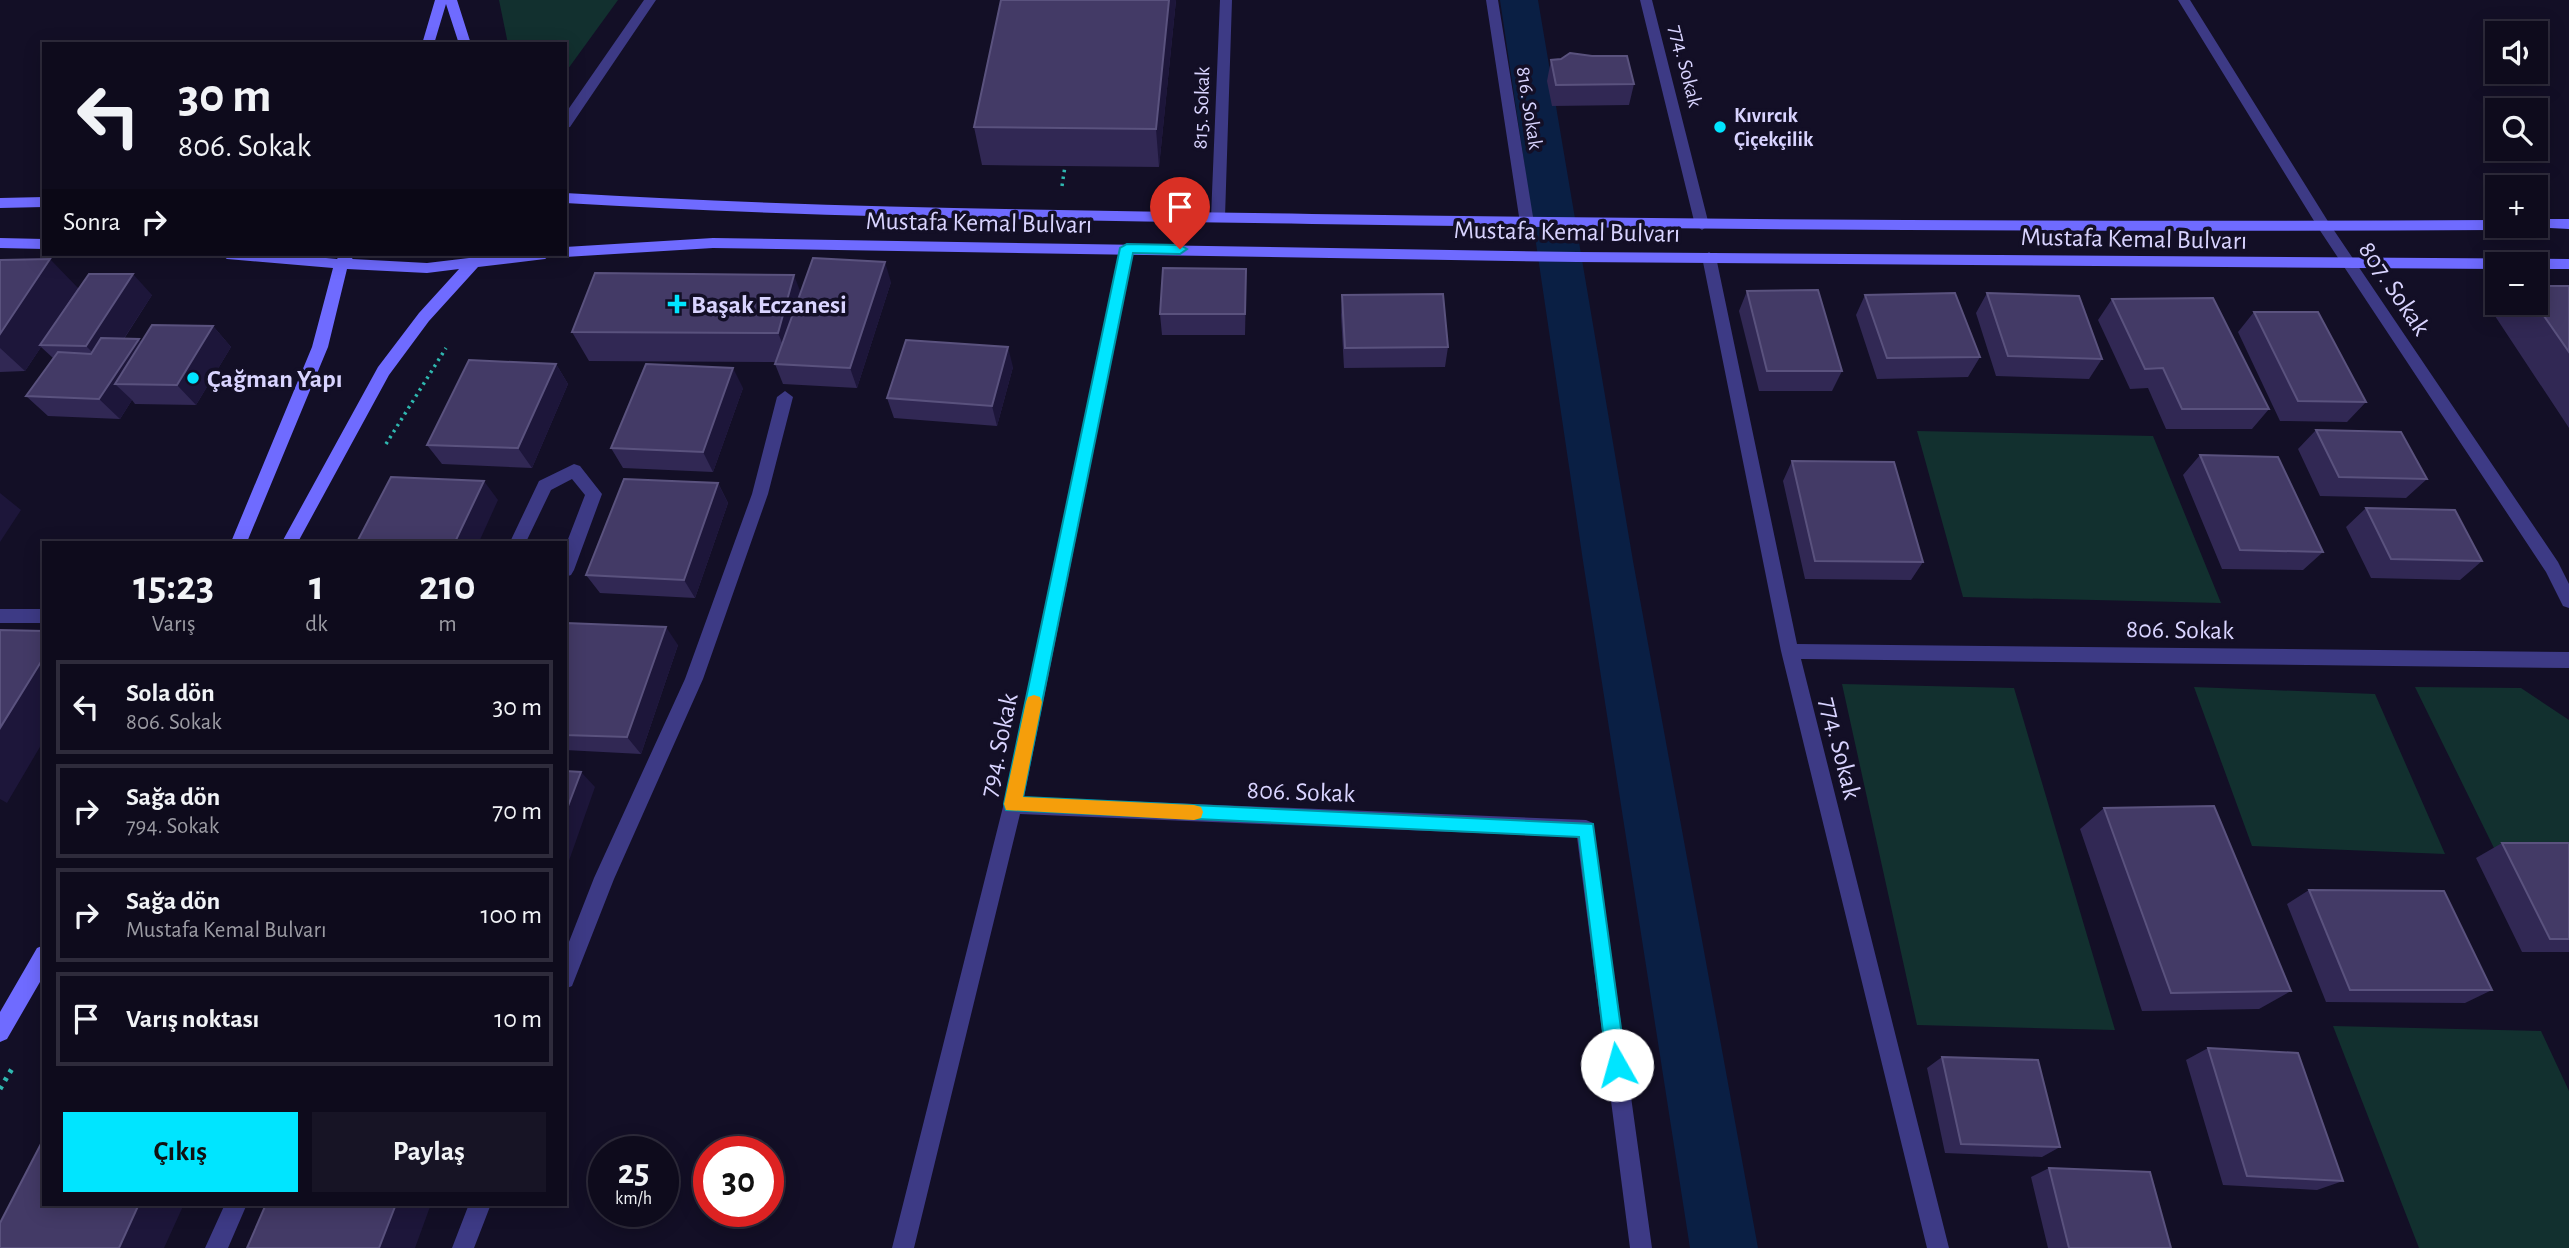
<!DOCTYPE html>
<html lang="tr">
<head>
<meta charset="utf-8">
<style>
	:root { --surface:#0e0b1c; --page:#171425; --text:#f1f3f6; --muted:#9b9ba3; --line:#2e2b3b; --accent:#00e5ff }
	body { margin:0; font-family:"Alegreya Sans",sans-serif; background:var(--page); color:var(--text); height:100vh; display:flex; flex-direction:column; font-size:26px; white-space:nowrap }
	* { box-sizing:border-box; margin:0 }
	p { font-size:23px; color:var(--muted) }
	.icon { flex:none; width:38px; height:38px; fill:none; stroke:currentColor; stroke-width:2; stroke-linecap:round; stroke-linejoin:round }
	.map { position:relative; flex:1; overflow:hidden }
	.panel { position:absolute; left:42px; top:541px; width:525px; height:665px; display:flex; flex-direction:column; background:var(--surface); border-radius:0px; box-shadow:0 4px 18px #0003,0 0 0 2px var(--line) }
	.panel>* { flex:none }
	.banner { position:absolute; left:42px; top:42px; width:525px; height:214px; border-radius:0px; box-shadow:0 4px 18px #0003,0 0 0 2px var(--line); background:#0e0b1c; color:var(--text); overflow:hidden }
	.tools { position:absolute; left:2485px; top:21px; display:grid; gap:14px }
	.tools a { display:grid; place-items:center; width:63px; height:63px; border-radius:0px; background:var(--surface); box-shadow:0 4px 18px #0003,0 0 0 2px var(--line); font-size:35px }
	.speed { position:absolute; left:588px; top:1136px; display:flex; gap:14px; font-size:35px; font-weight:700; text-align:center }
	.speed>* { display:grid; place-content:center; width:91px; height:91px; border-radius:50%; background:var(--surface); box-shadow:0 4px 18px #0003,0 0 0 2px var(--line); line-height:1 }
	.speed small { font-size:18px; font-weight:400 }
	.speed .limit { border:10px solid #d22; background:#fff; color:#111 }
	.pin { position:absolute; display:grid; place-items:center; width:60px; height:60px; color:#fff; margin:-72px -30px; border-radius:50% 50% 50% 0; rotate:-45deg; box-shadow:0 0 7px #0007 }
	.pin .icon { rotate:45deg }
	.me { position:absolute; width:77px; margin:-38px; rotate:353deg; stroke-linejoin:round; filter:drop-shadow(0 0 5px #0008) }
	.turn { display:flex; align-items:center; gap:24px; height:147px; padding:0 21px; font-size:32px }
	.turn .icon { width:91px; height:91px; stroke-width:2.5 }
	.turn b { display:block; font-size:49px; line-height:60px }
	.then { display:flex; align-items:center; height:66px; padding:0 21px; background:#0003; gap:14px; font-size:26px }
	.eta { display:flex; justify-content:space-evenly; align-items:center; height:119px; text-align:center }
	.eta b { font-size:42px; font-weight:700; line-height:49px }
	.action { display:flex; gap:14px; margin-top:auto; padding:14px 21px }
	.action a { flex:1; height:80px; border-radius:0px; background:var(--accent); color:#111; font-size:28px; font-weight:700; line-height:80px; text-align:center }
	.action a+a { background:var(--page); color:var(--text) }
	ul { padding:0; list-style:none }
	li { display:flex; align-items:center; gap:21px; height:94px; margin:0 14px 10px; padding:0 7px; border:4px solid var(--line); border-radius:0px }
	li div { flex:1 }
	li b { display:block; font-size:26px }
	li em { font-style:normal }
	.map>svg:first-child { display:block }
</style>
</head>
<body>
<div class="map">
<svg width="2569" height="1248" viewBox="0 0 2569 1248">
	<rect width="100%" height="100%" fill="#130f26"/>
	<path fill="#12302f" d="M499,0H618L565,73V44H508Z
		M1917,431L2153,436L2221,603L1963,597Z
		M1842,684L2014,688L2115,1030L1917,1025Z
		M2194,687L2375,694L2445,854L2252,846Z
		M2415,687L2521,688L2569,720V849L2494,848Z
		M2333,1026L2541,1031L2569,1091V1248H2419Z"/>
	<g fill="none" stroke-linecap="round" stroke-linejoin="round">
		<path fill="#0a1f44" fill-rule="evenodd" d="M1500,0H1538L1633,561L1758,1248H1690L1583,561Z"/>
		<path stroke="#2fb8b0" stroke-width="3.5" stroke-dasharray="2.5 4.5" stroke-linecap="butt" d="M1062,186L1065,166
			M386,444L446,348"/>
		<path stroke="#2fb8b0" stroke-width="5" stroke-dasharray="3.5 6" stroke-linecap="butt" d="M0,1089L13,1067"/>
		<path fill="#3d3a85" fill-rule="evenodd" d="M644,0H656L570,127L565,128V114Z
			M1220,0H1232L1225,217L1218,222L1211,217Z
			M1486,0H1498L1534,223L1527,228L1520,223Z
			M1640,0H1652L1709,225L1702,230L1695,225Z
			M2178,0H2190L2329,223L2558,562L2569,584V608L2563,606L2546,572L2319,229Z
			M1127,243L1134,248L1024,797L1586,820L1593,823L1652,1248H1630L1577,837L1020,814L914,1248H892L1009,783L1120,248Z
			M1709,252L1716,257L1797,644L2569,652V668L1801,659L1949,1248H1927L1781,651L1702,257Z
			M785,391L793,397L768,494L703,679L614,879L572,986L565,989V952L594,878L685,679L752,494L777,397Z
			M574,464L580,466L602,494L574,570L571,575L565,577V547L585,495L572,479L551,490L526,542H510L539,481Z
			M0,609H44V623H0Z
			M225,1204H247L228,1248H205Z
			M469,1204H491L474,1248H452Z"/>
		<path fill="#6f6bff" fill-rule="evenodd" d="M435,0H457L471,44H459L446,4L434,44H422Z
			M565,193C814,208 1063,210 1312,214C1707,220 2102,222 2497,220V226H2504L2497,230C2102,232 1707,230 1312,224C1063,220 814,218 565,203Z
			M44,197V207L0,208V198Z
			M2536,219H2569V229L2531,227L2536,226Z
			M0,238L44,239V249L0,248Z
			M713,238L1577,252L2569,259V269H2536V264H2497V269L1577,262L713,248L565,257L559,254H565V247Z
			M220,254H282L337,259L341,254H355L352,259L427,263L469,258L471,254H485L484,256L552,254L545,259L478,267L429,321L389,375L298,542H282L378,367L419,313L459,269L427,273L347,269L328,347L247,542H231L312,347L333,268L227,259Z
			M44,945V975L7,1039L0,1042V1012L37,948Z"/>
	</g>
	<path fill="#312854" d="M1176,0L1159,167L982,165L974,127Z
		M1551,60L1634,84L1629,105L1552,106L1547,81Z
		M0,260L78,288L152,295L124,339L142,342L213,326L231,347L196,405L135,404L132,400L120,419L48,416L26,396L53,358L41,347L25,371L0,372Z
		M891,282L857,388L783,384L775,364V362L589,361L572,332L801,293Z
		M2569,286V428L2495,316L2507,303H2536Z
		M1246,289L1245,335H1162L1160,314Z
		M1747,291L1842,371L1832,391H1759L1739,311Z
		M1987,293L2102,359L2089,379L1996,376L1976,313Z
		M1342,295L1448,347L1445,367L1344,368L1341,315Z
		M1865,295L1980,357L1968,377L1877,379L1856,315Z
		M2112,299L2269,409L2252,429H2166L2148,388L2130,389L2098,320Z
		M2254,312L2366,402L2347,422L2280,421L2238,332Z
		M556,364L568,384L532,468L442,464L427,445Z
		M1013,367L997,426L894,418L887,398Z
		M743,388L713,472L623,468L611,448Z
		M2316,430L2427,479L2406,498L2320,496L2298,449Z
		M2200,455L2323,552L2303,570L2222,569L2183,475Z
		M1792,461L1923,562L1911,580L1805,579L1783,481Z
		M718,483L728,503L695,598L600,593L586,575Z
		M2366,508L2482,561L2460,580L2371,578L2346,527Z
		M565,625L678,645L641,754L565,750Z
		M2104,808L2291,991L2259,1009L2142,1011L2080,829Z
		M2502,843H2569V952H2522L2476,858Z
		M2309,890L2492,990L2465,1003L2326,1002L2287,904Z
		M2208,1048L2343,1181L2317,1190L2223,1185L2186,1060Z
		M1942,1057L2060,1147L2042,1157L1945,1153L1927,1068Z
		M2049,1168L2171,1248H2048L2031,1177Z"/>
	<path fill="#1d163a" d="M1169,0H1176L1159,167L1156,129Z
		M50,259L78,288L40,345L41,347L25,371L0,348V334Z
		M885,262L891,282L857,388L850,368Z
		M133,274L152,295L106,366L86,346Z
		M794,275L805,304L790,362L778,333Z
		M213,326L231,347L196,405L177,385Z
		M139,339L158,360L115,384L132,400L120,419L99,399Z
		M1008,347L1013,367L997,426L992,406Z
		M556,364L568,384L532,468L518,448Z
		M733,368L743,388L713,472L703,452Z
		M484,481L498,500L479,542H455Z
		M718,483L728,503L695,598L684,580Z
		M0,493L21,510L0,542Z
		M666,627L678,645L641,754L627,737Z
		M44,657V740L7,803L0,799V728Z
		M581,772L595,787L565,872V814Z
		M139,1204H184L164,1248H119Z
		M396,1204H431L415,1248H379Z"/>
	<path fill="#433a66" stroke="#5a527e" stroke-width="2" d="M1001,0H1169L1156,129L974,127Z
		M1570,53L1592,56H1627L1634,84L1556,85L1551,60L1561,59Z
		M813,258L885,262L850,368L775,364Z
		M50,259L0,334V260Z
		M1163,268L1246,269L1245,314H1160Z
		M595,273L794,275L778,333L572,332Z
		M89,274H133L86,346L40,345Z
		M2536,286H2569V352L2535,303Z
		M1818,290L1842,371H1767L1747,291Z
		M1955,293L1980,357L1887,358L1865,295Z
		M1987,293L2079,296L2102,359L2008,356Z
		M1443,294L1448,347L1345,348L1342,295Z
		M2213,298L2269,409H2182L2163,368L2145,369L2112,299Z
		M2254,312H2318L2366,402L2298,401Z
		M152,325L213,326L177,385L115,384Z
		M101,338L139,339L99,399L26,396L58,352L91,354Z
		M906,340L1008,347L992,406L887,398Z
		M469,360L556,364L518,448L427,445Z
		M646,364L733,368L703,452L611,448Z
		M2316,430L2401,432L2427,479L2339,477Z
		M2200,455L2278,457L2323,552L2240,550Z
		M1792,461L1894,462L1923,562L1815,561Z
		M391,477L484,481L455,542H357Z
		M624,479L718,483L684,580L586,575Z
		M2366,508L2455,510L2482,561L2391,559Z
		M566,623L666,627L627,737L565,735V625Z
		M0,630L44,631V657L0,728Z
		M565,771L581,772L565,814Z
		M2214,806L2291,991L2171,993L2104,808Z
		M2502,843H2569V939H2550Z
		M2309,890L2444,891L2492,990H2350Z
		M2208,1048L2298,1053L2343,1181L2247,1176Z
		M1942,1057L2038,1060L2060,1147L1961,1144Z
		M44,1138V1204H139L119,1248H0V1223Z
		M2049,1168L2150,1172L2171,1248H2069Z
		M266,1204H396L379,1248H247Z"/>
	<path fill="#00e5ff" stroke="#0095a6" stroke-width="2" d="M1127,244L1180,245L1187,249L1180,254L1133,253L1023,797L1593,824L1626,1065L1624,1072L1617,1074L1610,1072L1607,1065L1579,837L1006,810L1004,804L1120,248Z"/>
	<path fill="#f59e0b" d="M1034,695L1040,697L1042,702L1023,797L1194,805L1201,807L1203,812L1201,818L1194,820L1006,810L1004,804L1026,702L1028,697Z"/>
	<g fill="#00e5ff" stroke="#130f26" stroke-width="2.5">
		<circle cx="1720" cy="127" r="7"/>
		<path d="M673.5 293.5h7v7h7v7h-7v7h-7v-7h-7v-7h7z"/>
		<circle cx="193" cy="378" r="7"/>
	</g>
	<g text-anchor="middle" stroke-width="7" stroke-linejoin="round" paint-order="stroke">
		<g font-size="21" fill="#d9d4ff" stroke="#130f26">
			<text transform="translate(1686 66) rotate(76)" y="7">774. Sokak</text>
			<text transform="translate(1201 108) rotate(-88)" y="7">815. Sokak</text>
			<text transform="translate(1530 108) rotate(81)" y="7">816. Sokak</text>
		</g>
		<g font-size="21" font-weight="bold" fill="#d9d4ff" stroke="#130f26" text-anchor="start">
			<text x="1734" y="122">Kıvırcık<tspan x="1734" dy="24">Çiçekçilik</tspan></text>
		</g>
		<g font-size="26" fill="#d9d4ff" stroke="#130f26">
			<text transform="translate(979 222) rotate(1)" y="9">Mustafa Kemal Bulvarı</text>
			<text transform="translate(1567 231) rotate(1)" y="9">Mustafa Kemal Bulvarı</text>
			<text transform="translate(2134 238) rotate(1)" y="9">Mustafa Kemal Bulvarı</text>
			<text transform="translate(2395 288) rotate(56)" y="9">807. Sokak</text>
			<text transform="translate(2180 629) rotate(1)" y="9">806. Sokak</text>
			<text transform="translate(998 745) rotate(-78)" y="9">794. Sokak</text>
			<text transform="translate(1841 748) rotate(76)" y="9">774. Sokak</text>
			<text transform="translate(1301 791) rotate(2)" y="9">806. Sokak</text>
		</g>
		<g font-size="26" font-weight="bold" fill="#d9d4ff" stroke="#130f26" text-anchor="start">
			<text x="691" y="313">Başak Eczanesi</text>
			<text x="207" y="387">Çağman Yapı</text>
		</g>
	</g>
</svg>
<div class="tools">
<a><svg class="icon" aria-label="sound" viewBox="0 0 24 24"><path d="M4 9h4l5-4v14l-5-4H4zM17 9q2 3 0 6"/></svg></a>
<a><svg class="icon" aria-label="search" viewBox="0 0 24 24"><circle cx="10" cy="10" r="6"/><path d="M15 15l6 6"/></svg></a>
<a>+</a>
<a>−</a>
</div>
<div class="speed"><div>25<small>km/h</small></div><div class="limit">30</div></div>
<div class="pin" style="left:1180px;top:249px;background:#d93025"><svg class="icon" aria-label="arrive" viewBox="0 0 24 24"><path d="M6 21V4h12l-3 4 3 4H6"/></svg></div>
<svg class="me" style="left:1617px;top:1065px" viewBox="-20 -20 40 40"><circle r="19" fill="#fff"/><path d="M0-13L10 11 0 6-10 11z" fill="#00e5ff"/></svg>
<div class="banner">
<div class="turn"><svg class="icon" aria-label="left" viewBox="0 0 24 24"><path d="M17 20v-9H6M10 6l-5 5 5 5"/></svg><div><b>30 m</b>806. Sokak</div></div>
<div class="then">Sonra<svg class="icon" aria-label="right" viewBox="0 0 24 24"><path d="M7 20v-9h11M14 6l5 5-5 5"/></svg></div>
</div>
<section class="panel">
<div class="eta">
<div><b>15:23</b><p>Varış</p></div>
<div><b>1</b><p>dk</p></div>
<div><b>210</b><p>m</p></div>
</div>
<ul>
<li><svg class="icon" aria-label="left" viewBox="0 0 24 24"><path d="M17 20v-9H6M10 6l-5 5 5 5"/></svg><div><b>Sola dön</b><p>806. Sokak</p></div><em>30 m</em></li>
<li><svg class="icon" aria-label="right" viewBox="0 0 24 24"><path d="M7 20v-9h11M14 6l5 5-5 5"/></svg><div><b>Sağa dön</b><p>794. Sokak</p></div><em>70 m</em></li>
<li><svg class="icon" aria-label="right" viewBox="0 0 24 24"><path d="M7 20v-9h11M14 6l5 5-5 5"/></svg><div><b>Sağa dön</b><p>Mustafa Kemal Bulvarı</p></div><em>100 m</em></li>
<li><svg class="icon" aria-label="arrive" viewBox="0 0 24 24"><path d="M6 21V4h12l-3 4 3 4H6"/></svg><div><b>Varış noktası</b></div><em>10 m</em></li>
</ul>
<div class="action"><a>Çıkış</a><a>Paylaş</a></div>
</section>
</div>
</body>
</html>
